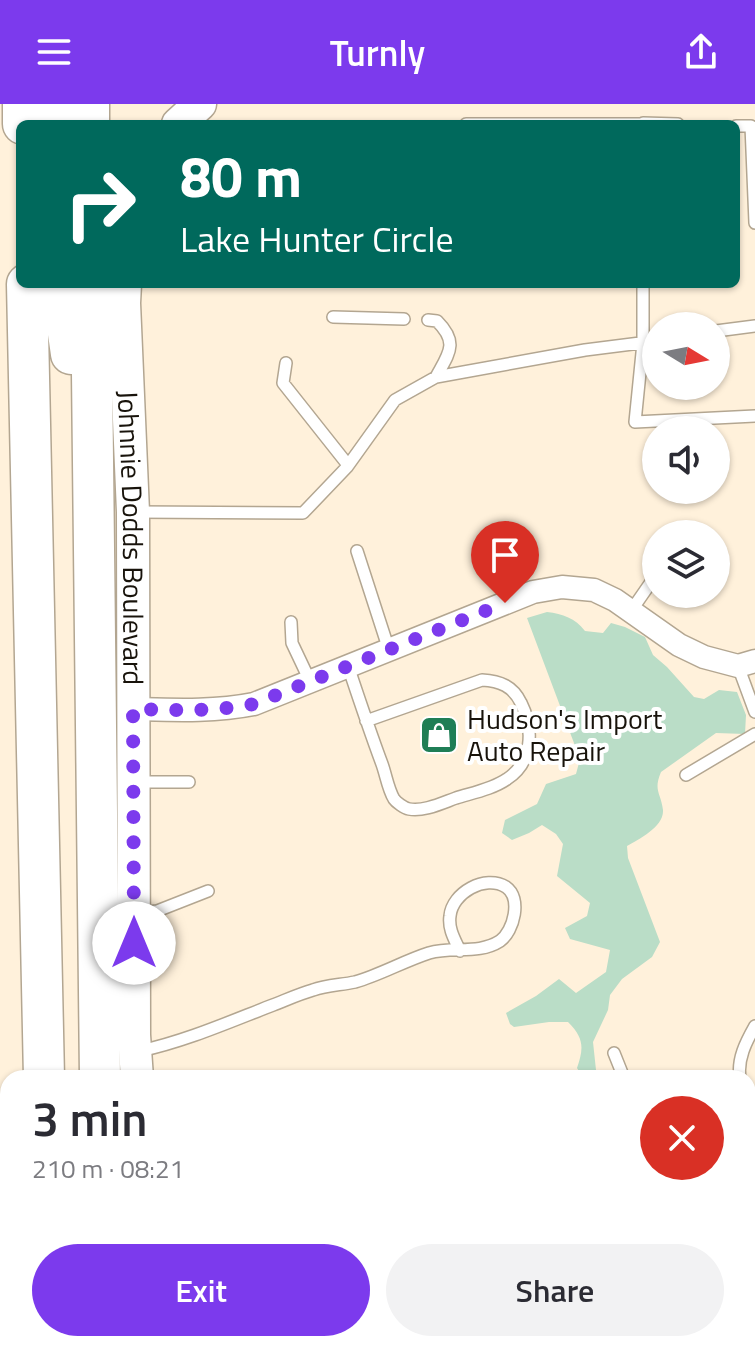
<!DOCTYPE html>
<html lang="en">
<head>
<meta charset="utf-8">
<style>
	:root { --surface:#fff; --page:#f2f2f3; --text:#2b2b33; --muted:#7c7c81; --accent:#7c3aed }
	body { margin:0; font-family:"Titillium Web",sans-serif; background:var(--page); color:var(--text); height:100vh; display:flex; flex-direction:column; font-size:30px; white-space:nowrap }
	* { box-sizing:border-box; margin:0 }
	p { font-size:26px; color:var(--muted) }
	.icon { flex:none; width:44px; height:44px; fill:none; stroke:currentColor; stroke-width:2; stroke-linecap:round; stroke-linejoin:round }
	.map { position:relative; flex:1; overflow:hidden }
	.side { position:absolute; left:0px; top:966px; width:756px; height:282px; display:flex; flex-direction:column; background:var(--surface); border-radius:24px 24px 0 0; box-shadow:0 2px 6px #0004 }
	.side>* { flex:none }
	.banner { position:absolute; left:16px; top:16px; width:724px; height:168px; border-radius:12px; box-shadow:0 2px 6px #0004; background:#00695c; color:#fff; overflow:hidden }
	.needle { width:52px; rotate:100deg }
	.controls { position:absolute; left:642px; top:208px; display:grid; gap:16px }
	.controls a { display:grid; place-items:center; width:88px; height:88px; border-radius:50%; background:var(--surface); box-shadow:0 2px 6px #0004; font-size:40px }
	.pin { position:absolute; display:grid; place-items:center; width:68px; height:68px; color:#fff; margin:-82px -34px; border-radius:50% 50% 50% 0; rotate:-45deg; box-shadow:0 0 8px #0007 }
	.pin .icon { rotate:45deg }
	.me { position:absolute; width:88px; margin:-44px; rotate:0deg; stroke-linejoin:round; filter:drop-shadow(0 0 6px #0008) }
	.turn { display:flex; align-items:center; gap:28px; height:168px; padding:0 32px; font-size:36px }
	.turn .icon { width:104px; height:104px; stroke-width:2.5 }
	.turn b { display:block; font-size:56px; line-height:68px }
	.round { display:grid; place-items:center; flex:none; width:84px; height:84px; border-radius:42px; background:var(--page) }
	.head { display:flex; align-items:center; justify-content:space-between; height:136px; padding:0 32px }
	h1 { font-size:48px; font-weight:600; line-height:60px }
	.cta { display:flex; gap:16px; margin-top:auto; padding:16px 32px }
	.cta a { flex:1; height:92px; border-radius:48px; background:var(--accent); color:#fff; font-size:32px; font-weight:600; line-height:92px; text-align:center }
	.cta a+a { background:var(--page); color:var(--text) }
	header { display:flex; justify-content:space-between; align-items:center; height:104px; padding:0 32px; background:var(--accent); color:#fff; font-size:36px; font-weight:600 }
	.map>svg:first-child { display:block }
</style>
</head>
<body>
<header><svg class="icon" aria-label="menu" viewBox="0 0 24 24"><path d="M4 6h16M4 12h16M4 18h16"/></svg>Turnly<svg class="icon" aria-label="share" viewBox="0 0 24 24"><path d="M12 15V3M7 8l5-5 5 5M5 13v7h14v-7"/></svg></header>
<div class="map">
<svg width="755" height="1247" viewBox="0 0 755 1247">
	<rect width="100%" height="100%" fill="#fff1db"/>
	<path fill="#baddc7" d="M547,508C563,510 575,514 585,527L603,529L611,519L625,523L645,533L653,551L667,563L694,593L704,595L719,586L737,588L746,611L745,630L716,629L661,668C653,687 661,689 663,706C664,723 639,735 627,742L628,754L660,838L652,853L622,875L610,891L608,906L593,938L596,966L587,974H583L577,964C584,944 584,934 568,918H549L514,923L510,920L506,909L536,892L559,875L576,889L606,868L610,846L570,835L565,824L587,812L590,799L557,772L563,740L556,730L542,721L529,729L512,736L502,729L505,716L537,700L546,680L576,670L580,655L527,514Z"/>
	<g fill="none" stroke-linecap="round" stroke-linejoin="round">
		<g stroke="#b3a691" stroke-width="14">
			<path id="lane" d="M643,19L678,20
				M466,20H643
				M736,22H751L755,119
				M643,180V239L635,318L755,312
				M333,213L404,215
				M428,216L437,217C459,239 449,249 436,273
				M716,227L755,222
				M286,259L283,279L348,361
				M136,408L303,409L347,363L395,296L436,273L585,246L656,237
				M357,447L389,546
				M631,507L656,471
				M291,518L292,539L310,577
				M348,562C359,595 370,628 382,660C386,671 388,685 394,695C396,698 404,704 409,705C423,708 442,699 456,694C472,689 493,685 507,675C533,658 534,625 521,599C513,582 500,577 482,576L366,617
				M738,562L755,608
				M686,671L755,630
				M137,678H189
				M137,809L157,807L208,787
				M140,947C186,937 229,918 273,901C286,896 299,890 313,886C326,881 341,881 355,878C380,871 404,857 429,849C453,842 478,851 500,837C514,827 522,794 506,783C485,770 452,789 450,812C448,825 455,836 460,847
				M614,949L624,974
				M740,974C737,955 746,938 755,922
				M748,1006L755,1013
				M748,1177L751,1191L748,1192
				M414,1240L416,1247"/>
		</g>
		<g stroke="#b3a691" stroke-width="25">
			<path id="street" d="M133,605C174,606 213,608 254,600L533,488L562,483L594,486L615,496L679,541L704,553L738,562L755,557"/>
		</g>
		<g stroke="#b3a691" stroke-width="35">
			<g id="secondary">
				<path d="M178,20L200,0"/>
				<path id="s1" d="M125,180L124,199L133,408L134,931L137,974"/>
				<path d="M150,1240L151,1247"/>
			</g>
		</g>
		<g stroke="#b3a691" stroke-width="43">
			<path id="highway" d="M23,0V20
				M56,0V20
				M89,0V20
				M27,180L44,974
				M61,180L71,250
				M91,180L100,974
				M103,1240V1247
				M26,1247L27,1240"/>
		</g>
		<use href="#lane" stroke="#fff" stroke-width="11"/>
		<use href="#street" stroke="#fff" stroke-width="22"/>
		<use href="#secondary" stroke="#fff" stroke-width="32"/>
		<use href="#highway" stroke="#fff" stroke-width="40"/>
	</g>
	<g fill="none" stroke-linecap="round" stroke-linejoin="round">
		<path stroke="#7c3aed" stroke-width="14" stroke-dasharray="0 25.2" d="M134,839L133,605C175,606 213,608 254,600L505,499"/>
	</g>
	<defs>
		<g id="shop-square" transform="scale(2)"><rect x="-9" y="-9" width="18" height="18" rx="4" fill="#1f7e56" stroke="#fff"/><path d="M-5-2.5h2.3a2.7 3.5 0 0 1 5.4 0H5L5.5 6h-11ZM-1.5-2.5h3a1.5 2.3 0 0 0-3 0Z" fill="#fff"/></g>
	</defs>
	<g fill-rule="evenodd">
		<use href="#shop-square" x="439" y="631"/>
	</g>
	<g text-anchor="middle" stroke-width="8" stroke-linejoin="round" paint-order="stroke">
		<g font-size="28" fill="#18130b" stroke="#fff">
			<text dy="10" stroke="none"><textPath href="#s1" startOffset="254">Johnnie Dodds Boulevard</textPath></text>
		</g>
		<g font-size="28" fill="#18130b" stroke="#fff" text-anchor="start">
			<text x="467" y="625">Hudson's Import<tspan x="467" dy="32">Auto Repair</tspan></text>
		</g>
	</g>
</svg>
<div class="controls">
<a><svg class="needle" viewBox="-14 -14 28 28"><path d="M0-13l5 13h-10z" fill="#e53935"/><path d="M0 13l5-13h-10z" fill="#7c7c81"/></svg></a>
<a><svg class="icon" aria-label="sound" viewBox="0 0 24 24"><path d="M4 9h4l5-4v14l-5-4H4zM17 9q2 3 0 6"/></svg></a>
<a><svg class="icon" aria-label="layers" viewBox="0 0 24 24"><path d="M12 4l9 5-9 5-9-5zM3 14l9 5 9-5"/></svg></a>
</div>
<div class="pin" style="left:505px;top:499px;background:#d93025"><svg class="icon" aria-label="arrive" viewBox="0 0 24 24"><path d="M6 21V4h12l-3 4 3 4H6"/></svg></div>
<svg class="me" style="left:134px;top:839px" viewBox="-20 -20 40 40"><circle r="19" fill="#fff"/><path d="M0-13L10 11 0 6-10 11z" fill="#7c3aed"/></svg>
<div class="banner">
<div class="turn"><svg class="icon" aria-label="right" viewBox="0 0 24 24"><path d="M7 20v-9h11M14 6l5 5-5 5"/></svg><div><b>80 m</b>Lake Hunter Circle</div></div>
</div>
<section class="side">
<div class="head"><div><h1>3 min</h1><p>210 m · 08:21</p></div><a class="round" style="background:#d93025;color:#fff"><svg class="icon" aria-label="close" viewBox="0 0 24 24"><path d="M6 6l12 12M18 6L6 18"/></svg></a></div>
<div class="cta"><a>Exit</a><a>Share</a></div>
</section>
</div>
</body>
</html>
